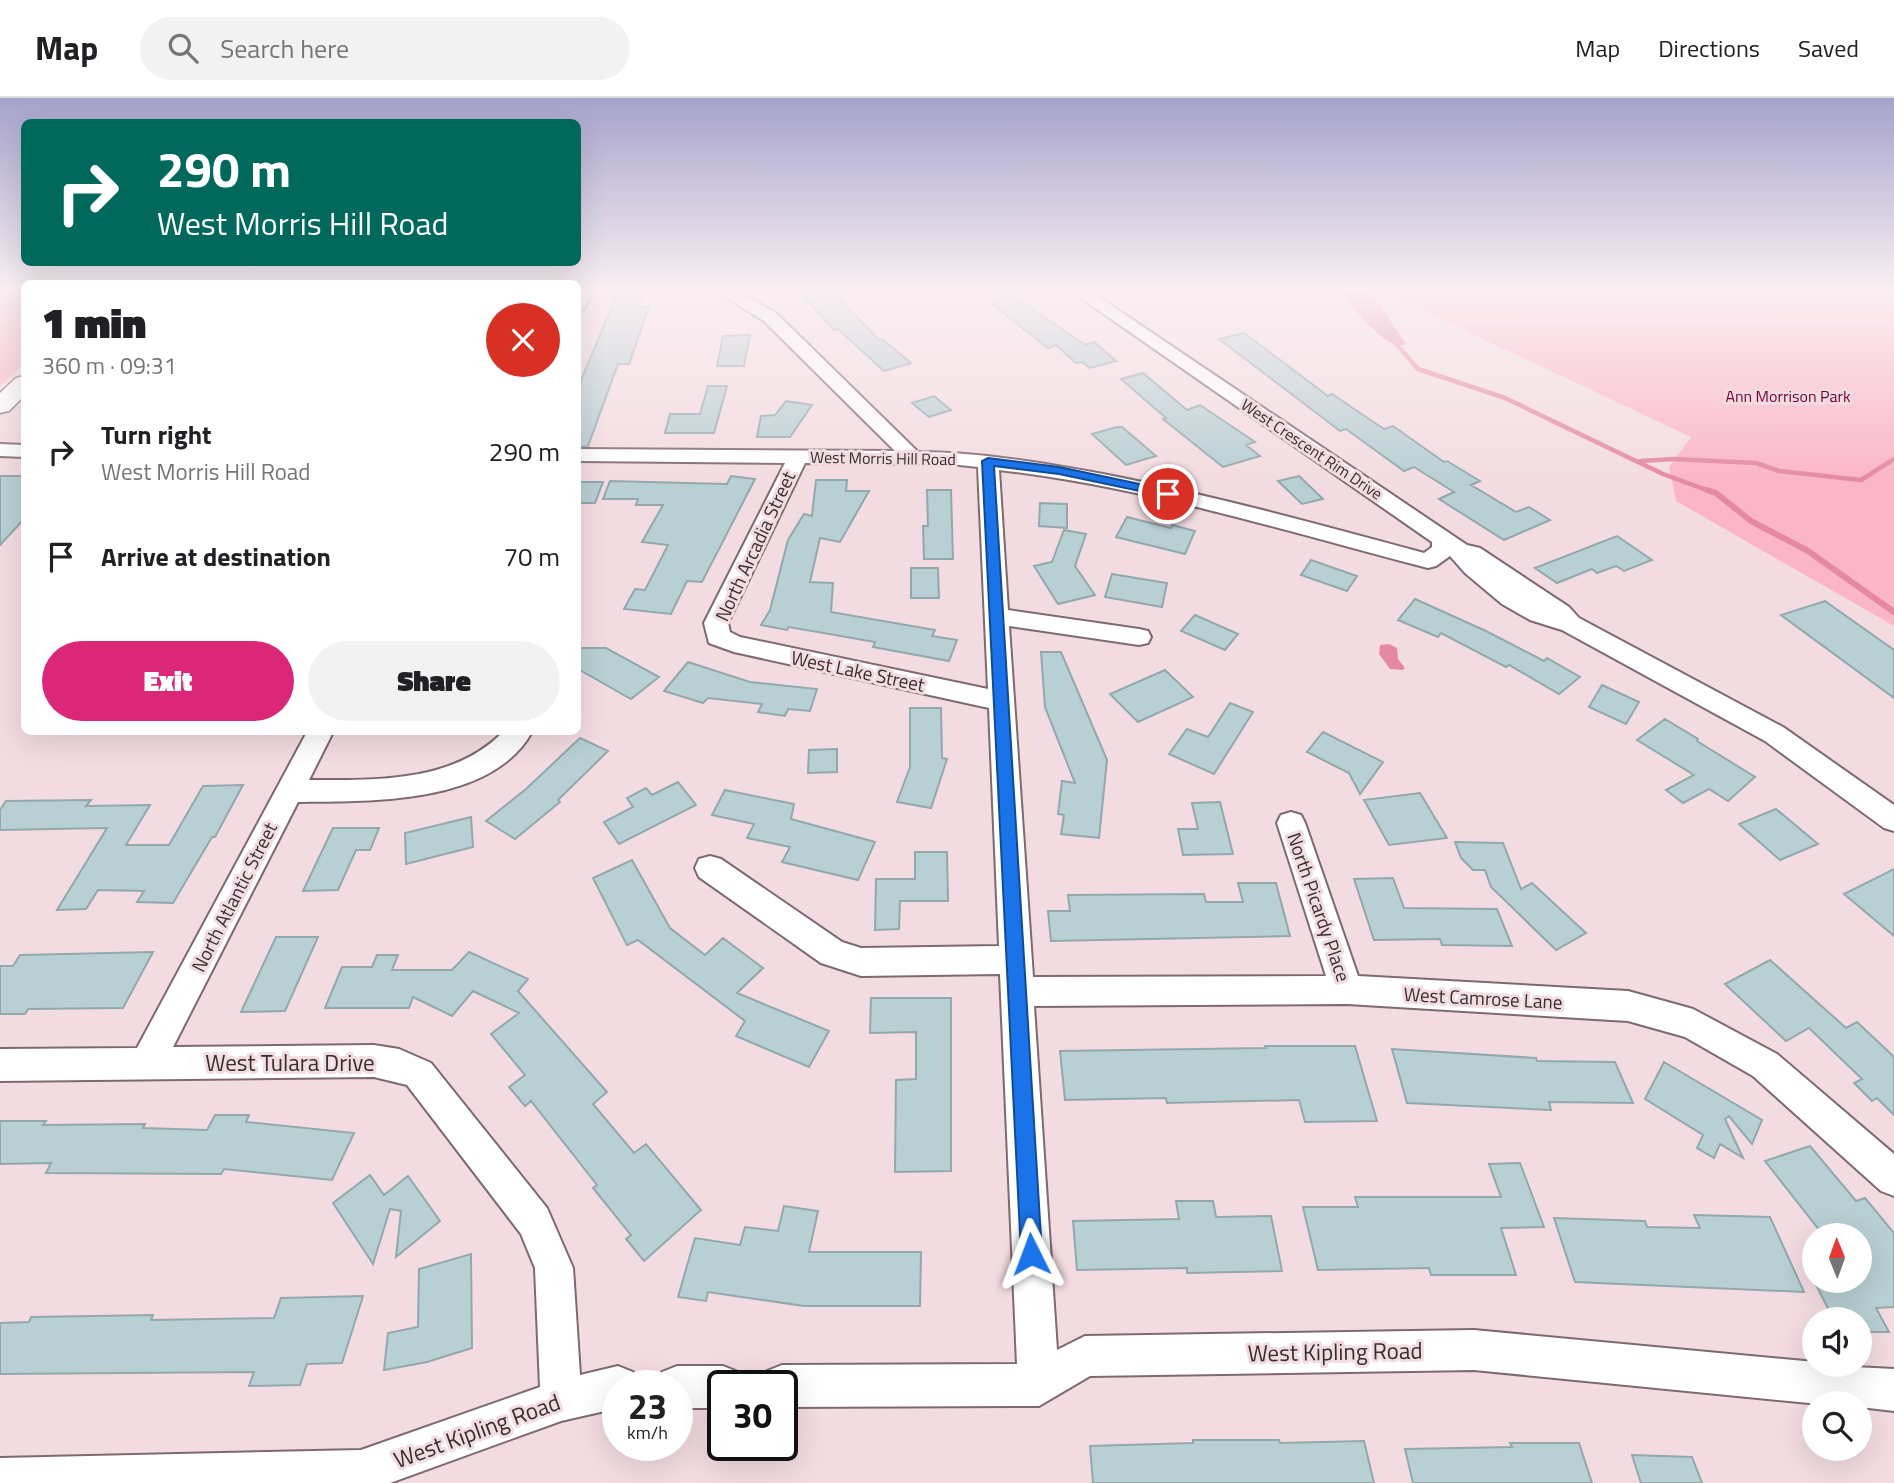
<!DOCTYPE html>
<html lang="en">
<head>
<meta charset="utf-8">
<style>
	:root { --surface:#fff; --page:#f2f2f2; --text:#202124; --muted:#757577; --line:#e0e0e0; --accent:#db2777 }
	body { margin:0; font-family:"Titillium Web",sans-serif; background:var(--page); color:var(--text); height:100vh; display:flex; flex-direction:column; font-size:26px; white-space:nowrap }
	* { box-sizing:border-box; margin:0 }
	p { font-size:23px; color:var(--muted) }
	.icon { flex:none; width:38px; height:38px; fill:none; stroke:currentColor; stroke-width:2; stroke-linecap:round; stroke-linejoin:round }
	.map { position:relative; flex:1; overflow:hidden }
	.details { position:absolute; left:21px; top:182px; width:560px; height:455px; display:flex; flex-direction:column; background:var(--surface); border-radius:10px; box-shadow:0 7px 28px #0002 }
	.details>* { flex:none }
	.guide { position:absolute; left:21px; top:21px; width:560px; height:147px; border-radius:10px; box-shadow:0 7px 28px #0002; background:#00695c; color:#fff; overflow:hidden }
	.needle { width:46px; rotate:359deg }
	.tools { position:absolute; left:1802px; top:1125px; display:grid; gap:14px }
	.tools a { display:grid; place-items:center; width:70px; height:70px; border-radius:50%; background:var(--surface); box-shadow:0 7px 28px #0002; font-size:35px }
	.speed { position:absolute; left:602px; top:1272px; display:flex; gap:14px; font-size:35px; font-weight:700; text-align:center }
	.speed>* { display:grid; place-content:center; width:91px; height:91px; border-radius:50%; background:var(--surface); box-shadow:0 7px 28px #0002; line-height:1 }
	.speed small { font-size:18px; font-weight:400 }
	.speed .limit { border:4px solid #111; border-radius:10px; background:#fff; color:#111 }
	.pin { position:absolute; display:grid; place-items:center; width:60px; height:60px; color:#fff; margin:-30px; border:4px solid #fff; border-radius:50%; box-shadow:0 2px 7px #0007 }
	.me { position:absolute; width:77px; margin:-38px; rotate:357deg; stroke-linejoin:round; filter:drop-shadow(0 0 5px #0008) }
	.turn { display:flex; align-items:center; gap:24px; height:147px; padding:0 21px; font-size:32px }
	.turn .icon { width:91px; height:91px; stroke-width:2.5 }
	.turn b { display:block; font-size:49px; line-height:60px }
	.round { display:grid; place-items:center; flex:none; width:74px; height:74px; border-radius:37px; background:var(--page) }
	.headline { display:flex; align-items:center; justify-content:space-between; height:119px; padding:0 21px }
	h1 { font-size:42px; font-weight:800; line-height:52px }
	.button { display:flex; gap:14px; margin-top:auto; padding:14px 21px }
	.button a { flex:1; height:80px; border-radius:42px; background:var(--accent); color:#fff; font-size:28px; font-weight:800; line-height:80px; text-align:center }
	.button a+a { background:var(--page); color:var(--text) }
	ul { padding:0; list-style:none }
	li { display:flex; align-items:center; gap:21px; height:105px; padding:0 21px }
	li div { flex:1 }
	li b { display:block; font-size:26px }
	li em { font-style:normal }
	header { display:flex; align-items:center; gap:42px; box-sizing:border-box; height:98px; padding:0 35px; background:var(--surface); border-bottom:2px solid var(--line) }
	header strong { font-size:33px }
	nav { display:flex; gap:38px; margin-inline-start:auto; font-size:24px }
	.search { width:490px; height:63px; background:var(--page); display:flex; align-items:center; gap:18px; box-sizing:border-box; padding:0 24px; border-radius:38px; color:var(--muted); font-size:26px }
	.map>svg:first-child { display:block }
</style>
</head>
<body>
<header>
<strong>Map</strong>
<div class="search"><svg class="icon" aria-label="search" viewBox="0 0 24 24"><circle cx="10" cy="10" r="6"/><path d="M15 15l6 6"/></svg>Search here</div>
<nav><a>Map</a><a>Directions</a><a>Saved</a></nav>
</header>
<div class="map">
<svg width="1894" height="1385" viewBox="0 0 1894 1385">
	<rect width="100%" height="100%" fill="#f3dce1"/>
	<path fill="#fab5c6" d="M0,191H24V265L0,288Z
		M1377,191H1894V528L1676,403L1669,369L1691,339Z"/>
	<path fill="#e489a1" d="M1339,191H1366L1377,203L1406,246C1387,255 1350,206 1339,191Z
		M1389,546L1397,550L1398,561L1405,570L1402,572L1390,571L1379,556L1380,547Z"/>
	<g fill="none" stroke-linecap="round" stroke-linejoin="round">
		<path stroke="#e489a1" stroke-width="4.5" d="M1393,242L1418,271L1505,300L1663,376L1712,394
			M1640,363L1673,361L1756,365L1779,373L1861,382L1894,361"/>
		<path stroke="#e489a1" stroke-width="6" d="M1707,392L1716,395L1751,423L1808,453L1894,514"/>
	</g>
	<path fill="#b8cfd4" stroke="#92a8ad" stroke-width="2" d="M797,191H830L879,242L882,241L911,265L884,273L838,231L834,232Z
		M619,192H644L638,209H649L629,266H618L588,348L578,349V289Z
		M1014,198L1085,247L1094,244L1116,263L1090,270L1082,264L1076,265L1056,247L1048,250L991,205Z
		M1244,235L1328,298L1332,296L1384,331L1393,328L1444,364L1447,363L1480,383L1471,387L1516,414L1529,409L1550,422L1504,442L1439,401L1454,394L1414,369L1404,373L1346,331L1340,333L1219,241Z
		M750,237L744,268H717L723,238Z
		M1143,275L1187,312L1200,307L1255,344L1246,347L1260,358L1223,369L1163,321L1166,320L1121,281Z
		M708,288H727L714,335H665L670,316H700Z
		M934,298L951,312L929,319L912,305Z
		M786,303L812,307L790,339H757L761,318L775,317Z
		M1117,329H1122L1156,358L1126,367L1092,336Z
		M0,378H24V421L0,447Z
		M731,378L755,381L702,484L687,483L671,516L624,511L635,491L645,492L668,447L642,444L663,407H636L638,401H603L610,383L727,386Z
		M1299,378L1323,401L1302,406L1278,383Z
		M816,382H847L846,393H869L840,444L820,440L810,484L833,485L831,514L935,532L932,538L957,542L949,563L873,549L875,544L789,529L787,532L761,527L770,512L788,442L804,416L812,418Z
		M578,384H603L595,405H578Z
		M927,392H951L953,461H924L923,428H928Z
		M1040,405L1067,406V430L1039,428Z
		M1127,419L1171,430L1172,427L1195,433L1185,456L1116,439Z
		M1064,432L1086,436L1075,468L1095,497L1058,506L1034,468L1052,464Z
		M1617,438L1652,462L1624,473L1616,468L1597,475L1592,471L1557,485L1535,470Z
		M1311,462L1357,478L1347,493L1301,477Z
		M911,470H938L939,500H911Z
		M1112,476L1167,485L1162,509L1105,499Z
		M1415,501L1486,533L1544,563L1547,560L1580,579L1559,596L1509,567L1506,569L1441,535L1438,539L1398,522Z
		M1825,503L1894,552V600L1781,517Z
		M1195,517L1238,536L1225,552L1181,533Z
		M578,550H606L659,579L631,601L578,571Z
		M1041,554H1061L1107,662L1099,740L1061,736L1064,717L1058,716L1062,683L1075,685L1045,609Z
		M688,564L750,584L817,591L810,613L788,611L785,618L758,614L762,606L708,600L703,605L664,593Z
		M1165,572L1193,599L1138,624L1110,596Z
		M1602,587L1639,604L1626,626L1589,609Z
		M1230,605L1253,614L1214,676L1169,656L1187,631L1208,639Z
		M910,610H941L942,660L947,661L931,710L897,704L910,669Z
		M1665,621L1698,641L1697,643L1755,679L1728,703L1709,691L1683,705L1666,692L1694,677L1637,642Z
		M1323,634L1383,664L1360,696L1349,675L1307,654Z
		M580,640L608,653L558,702L560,704L515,741L486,723L526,691Z
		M837,651V674L808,675L809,652Z
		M678,684L696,707L619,746L604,724L633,709L627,700L646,690L652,697Z
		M243,687L215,739H212L173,805L137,804L144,793L98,792L86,811L57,812L107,730L0,732V712L6,703L91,702L86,708L150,707L126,747H169L203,688Z
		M725,692L794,706L791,721L875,744L858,782L782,764L790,749L747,740L754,726L712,717Z
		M1420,695L1447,740L1389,747L1364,702Z
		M1220,704L1233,756L1183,757L1178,731H1198L1192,705Z
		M1776,711L1818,746L1780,762L1739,726Z
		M471,719L473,749L406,766L405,735Z
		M333,730H379L370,752H356L338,792L303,793Z
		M1455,744L1503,745L1521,791L1532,785L1586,835L1556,852L1491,789L1485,772H1473L1461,760Z
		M915,754H947L948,803H900L899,831L875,832L876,781H915Z
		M632,762L670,830L705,857L723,840L763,870L737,895L829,933L809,969L736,938L745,923L638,842L627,847L593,780Z
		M1894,771V838L1844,796Z
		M1393,780L1404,810L1497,811L1512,848L1442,847L1440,841L1374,842L1354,781Z
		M1238,785H1276L1290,838L1051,843L1048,813H1070L1068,797L1204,796L1206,804H1243Z
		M276,839H318L285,913L241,914Z
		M153,854L123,910L28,911L25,916H0V868H13L20,857Z
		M469,854L528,881L518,893L607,994L593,1006L634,1055L646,1046L701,1112L644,1163L626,1141L631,1137L593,1090L597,1087L531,1003L525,1008L509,989L525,977L491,936L519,915L473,893L452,918L413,899L409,910H325L342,869H372L377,857H398L392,872H452Z
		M1770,862L1846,930L1857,924L1894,959V1017L1877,1000L1872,1003L1854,985L1862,981L1809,930L1786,943L1725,886Z
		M871,900H951V1073L895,1074L896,982L916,981V934L870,935Z
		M1265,948H1355L1377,1023L1305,1024L1299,1002L1167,1005L1166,1000L1065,1002L1060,953L1266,950Z
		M1392,951L1536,960L1537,963L1615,964L1633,1005L1549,1004L1551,1012L1407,1005Z
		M1664,964L1762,1022L1752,1046L1729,1018L1725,1021L1743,1060L1720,1046L1714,1060L1697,1050L1703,1037L1645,1001Z
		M215,1017H249L246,1024L354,1035L332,1082L224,1071L221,1076L46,1075L51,1065L0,1066V1023H46L43,1027L145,1026L143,1030L207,1032Z
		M1810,1048L1856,1103L1865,1100L1894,1135V1209L1876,1210L1889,1234H1860V1222H1834L1814,1183H1860V1138H1824L1765,1063Z
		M1520,1065L1544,1129L1501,1130L1516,1177H1431L1429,1170L1318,1172L1303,1109H1358L1355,1099H1501L1489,1066Z
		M370,1077L384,1097L408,1078L440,1123L396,1159L401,1113L390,1111L373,1166L333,1105Z
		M1176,1103H1213L1216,1119L1271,1118L1282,1173L1187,1175V1170L1077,1172L1073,1123L1179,1121Z
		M784,1108L818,1113L809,1154H921L920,1208H804L708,1194L706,1203L678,1199L695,1140L740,1147L745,1129L778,1133Z
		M1694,1117L1770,1119L1804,1194L1575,1184L1554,1120L1645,1123L1647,1129L1700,1130Z
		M471,1156L472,1250L427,1264L384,1272L388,1235L418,1229L419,1171Z
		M363,1198L342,1265L307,1266L300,1287L249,1288L254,1274L0,1276V1225L29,1224L31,1219L153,1217L151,1222L274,1220L281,1200Z
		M1193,1342H1279L1280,1345L1364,1343L1374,1385H1093L1090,1348L1193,1345Z
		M1510,1345H1579L1592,1385H1413L1405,1351L1512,1349Z
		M1632,1357L1692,1359L1702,1385H1641Z"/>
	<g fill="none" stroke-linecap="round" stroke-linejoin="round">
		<g stroke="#7e6a6e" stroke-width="4">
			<path id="minor" d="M578,191H593L584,211L578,212Z
				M713,191H733L776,215L918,354C980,354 1042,365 1103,376C1211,397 1318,426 1424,455L1432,449V444L1068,191H1087L1467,447L1480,450L1569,509L1579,520L1783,629L1894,707V733L1884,730L1765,643L1562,532L1530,522L1502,506L1465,475L1450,458L1436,468L1428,470C1286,433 1145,389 999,372L1008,512L1139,531L1148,533L1151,539L1148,545L1139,547L1009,528L1033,879L1326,878L1277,725L1281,717L1291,714L1301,717L1305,725L1358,878L1628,893L1693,911L1777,956L1894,1056V1098L1881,1093L1753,978L1685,939L1628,923L1347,906L1034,908L1057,1252L1085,1238L1474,1232L1815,1264V1267L1894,1271V1313L1860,1309V1306H1819L1474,1272L1090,1278L1039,1308L782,1309V1288H761L767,1273L782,1267L1017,1266L1000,876L861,878L821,865L699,779L695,770L699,761L710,758L721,761L842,844L861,850L999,848L989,610L734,554L709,545L704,525L785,365L578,363V351L895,353L764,223ZM805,365L950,366L978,369L988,591L740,539L730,534L728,525Z
				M0,346L24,347V359L0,358Z
				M307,634H333L309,682C376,682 453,685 503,634H532C491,707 371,703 298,704L173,949L374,947L399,951L431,965L547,1110L573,1170L580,1277L618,1268L633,1274L638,1288H618V1310L561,1323L390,1385H0V1360L361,1352L540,1289L535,1170L521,1136L407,987L374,979L0,983V951L137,950Z
				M677,1268H723L738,1274L743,1288H723V1310H677V1288H657L662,1274Z"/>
		</g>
		<g stroke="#7e6a6e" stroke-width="3">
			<path id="tertiary" d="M24,278V298L9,313L0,315V295L16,280Z"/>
		</g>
		<use href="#minor" fill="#fff" fill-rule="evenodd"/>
		<use href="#tertiary" fill="#fff" fill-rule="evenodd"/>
	</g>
	<linearGradient id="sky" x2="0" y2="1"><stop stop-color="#a6a3cc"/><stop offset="0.5" stop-color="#faeff2"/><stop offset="1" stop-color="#faeff2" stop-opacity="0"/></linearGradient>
	<rect width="1894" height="385" fill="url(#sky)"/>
	<path fill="#1a73e8" stroke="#114b97" stroke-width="2" d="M988,360L1059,369L1168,392L1175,396L1168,399L1059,376L994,368L1042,1156L1039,1164L1031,1167L1024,1164L1021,1156L982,363Z"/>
	<g text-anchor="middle" stroke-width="6" stroke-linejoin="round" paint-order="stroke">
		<g font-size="16" fill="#740036" stroke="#f3dce1">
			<text x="1788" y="304">Ann Morrison Park</text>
		</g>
		<g font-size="16" fill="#362e2f" stroke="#f3dce1">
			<text transform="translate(1312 351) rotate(34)" y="6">West Crescent Rim Drive</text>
			<text transform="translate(883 360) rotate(1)" y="6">West Morris Hill Road</text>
		</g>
		<g font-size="19" fill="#362e2f" stroke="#f3dce1">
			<text transform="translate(755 448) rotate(-65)" y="7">North Arcadia Street</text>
			<text transform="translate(858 573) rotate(12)" y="7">West Lake Street</text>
			<text transform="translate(234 799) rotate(-63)" y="7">North Atlantic Street</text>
			<text transform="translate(1319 809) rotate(71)" y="7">North Picardy Place</text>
			<text transform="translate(1483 900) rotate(3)" y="7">West Camrose Lane</text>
		</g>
		<g font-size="23" fill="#362e2f" stroke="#f3dce1">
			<text x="290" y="973">West Tulara Drive</text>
			<text transform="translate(1335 1254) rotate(-1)" y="8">West Kipling Road</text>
			<text transform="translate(477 1333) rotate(-20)" y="8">West Kipling Road</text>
		</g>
	</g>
</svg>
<div class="tools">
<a><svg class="needle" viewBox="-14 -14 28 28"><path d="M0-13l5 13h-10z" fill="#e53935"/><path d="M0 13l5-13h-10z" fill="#757577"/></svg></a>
<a><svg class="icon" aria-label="sound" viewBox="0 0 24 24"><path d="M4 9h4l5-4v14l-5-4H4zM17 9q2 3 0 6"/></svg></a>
<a><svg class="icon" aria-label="search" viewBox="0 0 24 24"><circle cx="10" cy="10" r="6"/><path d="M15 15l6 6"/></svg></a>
</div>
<div class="speed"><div>23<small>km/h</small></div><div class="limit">30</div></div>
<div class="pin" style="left:1168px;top:396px;background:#d93025"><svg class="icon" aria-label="arrive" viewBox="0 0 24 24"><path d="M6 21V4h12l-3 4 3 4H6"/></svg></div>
<svg class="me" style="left:1031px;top:1156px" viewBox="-20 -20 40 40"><path d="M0-17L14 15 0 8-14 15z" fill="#1a73e8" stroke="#fff" stroke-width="4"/></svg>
<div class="guide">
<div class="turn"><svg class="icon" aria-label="right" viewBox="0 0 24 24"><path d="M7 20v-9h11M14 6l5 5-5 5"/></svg><div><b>290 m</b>West Morris Hill Road</div></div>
</div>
<section class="details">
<div class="headline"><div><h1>1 min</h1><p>360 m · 09:31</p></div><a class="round" style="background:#d93025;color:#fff"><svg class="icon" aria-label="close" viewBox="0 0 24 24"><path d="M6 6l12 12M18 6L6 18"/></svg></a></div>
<ul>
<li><svg class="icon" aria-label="right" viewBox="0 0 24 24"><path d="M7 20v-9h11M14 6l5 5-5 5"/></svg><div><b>Turn right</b><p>West Morris Hill Road</p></div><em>290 m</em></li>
<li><svg class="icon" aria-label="arrive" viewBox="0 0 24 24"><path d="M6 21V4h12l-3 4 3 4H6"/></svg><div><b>Arrive at destination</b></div><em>70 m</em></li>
</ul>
<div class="button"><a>Exit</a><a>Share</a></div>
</section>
</div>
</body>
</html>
